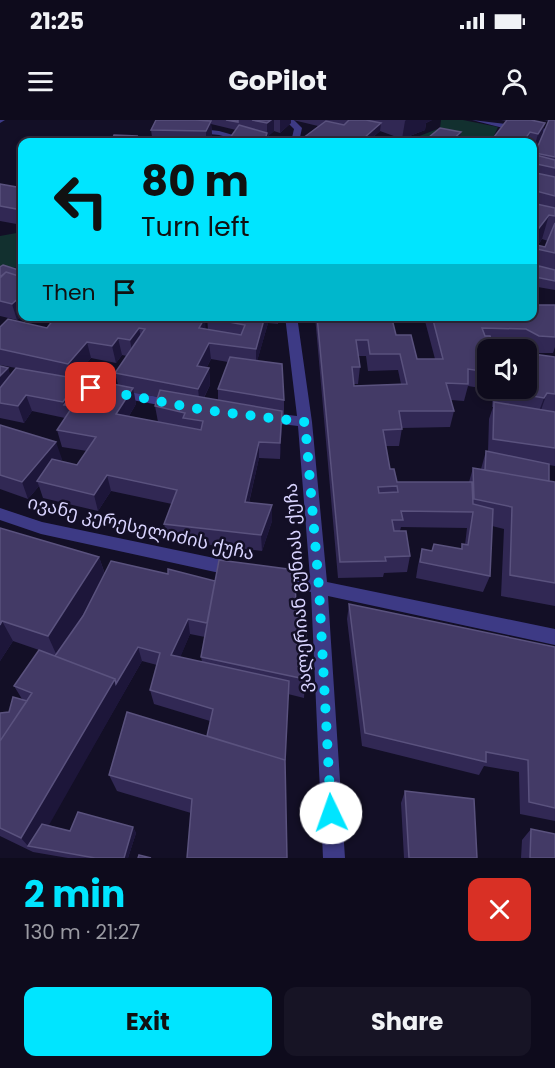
<!DOCTYPE html>
<html lang="en">
<head>
<meta charset="utf-8">
<style>
	:root { --surface:#0e0b1c; --page:#171425; --text:#f1f3f6; --muted:#9b9ba3; --line:#2e2b3b; --accent:#00e5ff }
	body { margin:0; font-family:Poppins,"Noto Sans Georgian",sans-serif; background:var(--page); color:var(--text); height:100vh; display:flex; flex-direction:column; font-size:22px; white-space:nowrap }
	* { box-sizing:border-box; margin:0 }
	p { font-size:20px; color:var(--muted) }
	.icon { flex:none; width:33px; height:33px; fill:none; stroke:currentColor; stroke-width:2; stroke-linecap:round; stroke-linejoin:round }
	.map { position:relative; height:738px; overflow:hidden }
	.side { display:flex; flex-direction:column; background:var(--surface); flex:1 }
	.side>* { flex:none }
	.top-card { position:absolute; left:18px; top:18px; width:519px; height:183px; border-radius:12px; box-shadow:0 3px 9px #0003,0 0 0 2px var(--line); background:#00e5ff; color:#111; overflow:hidden }
	.tools { position:absolute; left:477px; top:219px; display:grid; gap:12px }
	.tools a { display:grid; place-items:center; width:60px; height:60px; border-radius:12px; background:var(--surface); box-shadow:0 3px 9px #0003,0 0 0 2px var(--line); font-size:30px }
	.pin { position:absolute; display:grid; place-items:center; width:51px; height:51px; color:#fff; margin:-26px; border-radius:12px; box-shadow:0 3px 9px #0006 }
	.me { position:absolute; width:66px; margin:-33px; rotate:357deg; stroke-linejoin:round; filter:drop-shadow(0 0 4px #0008) }
	.turn { display:flex; align-items:center; gap:21px; height:126px; padding:0 24px; font-size:27px }
	.turn .icon { width:78px; height:78px; stroke-width:2.5 }
	.turn b { display:block; font-size:42px; line-height:51px }
	.then { display:flex; align-items:center; height:57px; padding:0 24px; background:#0003; gap:12px; font-size:22px }
	.round { display:grid; place-items:center; flex:none; width:63px; height:63px; border-radius:12px; background:var(--page) }
	.headline { display:flex; align-items:center; justify-content:space-between; height:102px; padding:0 24px }
	h1 { font-size:36px; font-weight:700; line-height:45px; color:var(--accent) }
	.action { display:flex; gap:12px; margin-top:auto; padding:12px 24px }
	.action a { flex:1; height:69px; border-radius:12px; background:var(--accent); color:#111; font-size:24px; font-weight:700; line-height:69px; text-align:center }
	.action a+a { background:var(--page); color:var(--text) }
	.status { display:flex; justify-content:space-between; align-items:center; height:42px; padding:0 30px; background:var(--surface); direction:ltr }
	.status svg { height:16px; fill:currentColor }
	header { display:flex; justify-content:space-between; align-items:center; height:78px; padding:0 24px; background:var(--surface); font-size:27px; font-weight:700 }
	.map>svg:first-child { display:block }
</style>
</head>
<body>
<div class="status"><b>21:25</b><svg viewBox="0 0 49 12"><path d="M0 12V9h3v3zM5 12V6h3v6zM10 12V3h3v9zM15 12V0h3v12zM26 1h20v11H26zM47 4h2v5h-2z"/></svg></div>
<header><svg class="icon" aria-label="menu" viewBox="0 0 24 24"><path d="M4 6h16M4 12h16M4 18h16"/></svg>GoPilot<svg class="icon" aria-label="person" viewBox="0 0 24 24"><circle cx="12" cy="8" r="4"/><path d="M4 21q1-7 8-7t8 7"/></svg></header>
<div class="map">
<svg width="555" height="738" viewBox="0 0 555 738">
	<rect width="100%" height="100%" fill="#130f26"/>
	<path fill="#12302f" d="M441,0H463L498,7L491,22H404L440,8Z
		M22,112V144L19,148L0,146V116Z"/>
	<g fill="none" stroke-linecap="round" stroke-linejoin="round">
		<path fill="#3d3a85" fill-rule="evenodd" d="M0,0H5L0,3Z"/>
		<path fill="#3d3a85" fill-rule="evenodd" d="M285,0H294L302,8L299,22H291L294,9Z
			M472,0L555,10V14L511,10Z
			M192,8L219,11L258,22H246L219,15L189,12L188,10Z
			M285,196H297L312,302L327,462L555,509V525L328,476L345,738H323L311,472L270,463L268,458L270,453L276,451L310,458L298,306L264,302L257,297L264,292L297,296Z
			M116,269L175,280L182,284L175,288L111,276L109,273L111,270Z
			M0,388L42,402L238,443L244,445L246,450L244,455L238,457L41,414L0,400Z"/>
	</g>
	<path fill="#312854" fill-rule="evenodd" d="M156,0H291V3L280,13L274,11L267,17V22H227L236,10L211,4L212,15L208,22H148L152,17L151,10Z
		M293,0H432L426,3L425,10L402,19L380,11L370,20L383,22H302L303,18L318,6Z
		M501,0H531L542,17L534,28H532V22H484L493,20L494,17L506,1Z
		M544,0H555V170L532,166L536,155H532V34L534,35L549,1ZM542,119L548,121L545,127L538,125Z
		M0,64L22,68V105L0,101Z
		M0,147L22,151V195L17,200L0,196Z
		M555,185V227L553,233H533L521,225H493L488,230V268H526L555,237V346L549,345V361L555,362V486L501,476L504,409L492,406L490,456L483,472L416,458L418,445L422,429L432,431L434,424L461,429L462,424L465,425L467,408L401,407L400,411L410,436L407,452L384,453L383,457L338,458L315,196H364L365,200L396,215L417,239H435L425,201L426,196H532ZM359,236H366L368,251L398,250L401,264L354,266L353,264H358L360,247ZM468,266L493,270L492,287H493L489,299L488,332L486,331L481,349L473,348L469,362H397L390,349L386,326H399L402,308L450,307L454,291L451,280L464,281Z
		M46,196H205V209L208,210L207,196H279L278,204L268,203L257,241L284,280V297H282L280,339L259,338L249,383L272,401L262,431L168,420L164,404L172,384L111,371L98,391L43,378L39,366L28,379L0,369V305L62,339L60,341L77,345L87,331L62,327L57,310L65,298L32,291L24,303L0,298V268L8,248L10,256L16,248L0,245V207L47,208L54,199ZM122,235L127,236L115,253L118,265L80,263L79,259L74,258L91,238L116,243ZM211,239L228,242L218,269V280L204,278L210,265L209,248L207,247ZM134,273L158,277L155,286L158,302L129,296L136,284Z
		M0,408L99,437L105,454L296,492L305,559L304,578L288,574L191,693L117,671L109,655L207,616L210,601L154,584L150,570L157,545L142,541L48,705L70,711L133,707L136,713L128,738H68L33,732L0,716V593L9,592L22,579L14,566L39,530L13,521L0,541ZM190,514L205,517L201,537L202,542L180,537Z
		M349,484L555,527V701L520,694L519,652L484,646L479,655L362,626L347,499Z
		M405,671L477,738H404L401,683Z
		M531,709L555,738H521L522,720Z"/>
	<path fill="#1d163a" d="M271,0H274V11L267,17V3Z
		M280,0H291V3L280,13Z
		M406,0H432L426,3L425,10L402,19L405,1Z
		M211,1L212,15L208,22H206V11Z
		M381,3L380,11L367,22L364,18Z
		M545,3L542,17L534,28L538,14Z
		M461,12L459,22H450Z
		M530,12L528,22H523Z
		M549,95L542,119L535,129L532,128V117Z
		M22,175V195L17,200L12,184Z
		M197,196H205L206,215L198,214Z
		M265,196H268V203L256,245V229Z
		M139,208L142,224L133,237L130,220Z
		M118,218L122,235L116,243L112,226Z
		M87,222L91,238L72,261L68,244Z
		M209,223L211,239L199,262L197,246Z
		M8,248L11,257L0,268V256Z
		M209,248L210,265L200,285L198,269Z
		M79,259L83,276L73,286L64,285L63,282Z
		M133,268L136,284L120,311L116,294Z
		M547,273L541,290L538,294L544,278Z
		M26,275L32,291L24,303L18,286Z
		M282,291V307L280,339V323Z
		M56,322L62,339L42,363L37,361L39,366L28,379L22,362Z
		M259,322V338L245,399V382Z
		M107,355L111,371L98,391L94,375Z
		M272,385V401L262,431L261,415Z
		M99,437L106,458L57,536L48,516Z
		M188,499L190,514L175,550L171,535Z
		M2,501L13,521L0,541V505Z
		M138,527L142,541L36,728L28,726L21,718L115,559Z
		M133,707L136,713L128,738H124Z"/>
	<path fill="#433a66" stroke="#5a527e" stroke-width="1.5" fill-rule="evenodd" d="M156,0H196L211,1L206,11L151,10Z
		M226,0H238V2Z
		M252,0H271L267,3Z
		M349,0H366L381,3L364,18L383,22H322L303,18L326,1L344,5Z
		M507,0H531L545,3L538,14L530,12L523,22L494,17Z
		M549,0H555V37L535,33Z
		M239,5L267,13L264,22H227Z
		M440,8L461,12L450,22H452H423Z
		M114,15L137,16L134,22H111Z
		M150,17H201L200,22H148Z
		M51,19H97L95,22H48Z
		M487,19L503,22H484Z
		M532,34L555,40V48L532,43Z
		M536,53L555,57V76L532,70V54L534,55Z
		M0,64L22,68V90L0,86Z
		M532,83L555,88V96L549,95L532,117Z
		M555,103V133L532,128V124L545,127Z
		M3,145L22,151V157L6,152L0,157V147Z
		M539,146L555,150V161L535,157Z
		M6,152L22,157V175L12,184L0,181V158Z
		M532,185H555V217L539,216L526,209L482,208L485,216H490L493,228L504,230H488V252L468,249V264L446,263L454,291H399L402,309L383,310L390,349H394L397,362H472L473,384L493,389L490,456L420,442L422,429L432,431L434,424L462,429V424L468,425L473,392L401,391L403,400H392L394,411H406L410,436L385,437L386,441L340,442L317,196H364L365,200L392,199L396,215H411L417,239H443L432,196H532ZM356,220H368L370,234H400L407,264L354,266L352,247H360ZM397,366L398,372L379,373L378,367Z
		M56,196H197V198L204,199L199,208L241,215L245,205L207,198V196H265L256,229L209,223L197,246L209,248L198,269L115,253L145,209L139,208L130,220L118,218L112,226L87,222L68,244L0,229V207L8,199L47,208Z
		M526,233L555,237V274L547,273L544,278L497,270V268H526Z
		M230,237L282,244L284,280L218,269Z
		M0,246L8,248L0,256Z
		M16,248L79,259L63,282L26,275L18,286L0,283V268Z
		M83,258L133,268L116,294L201,310L203,301L183,298L185,293L155,286L160,270L282,291L280,323L259,322L245,382L272,385L261,415L164,404L177,370L107,355L94,375L37,361L52,339L77,345L96,317L57,310L73,286L64,285Z
		M494,282L555,292V328L493,319Z
		M0,305L56,322L22,362L0,355Z
		M486,331L549,344V361L485,350Z
		M473,348L555,362V463L510,455L512,387L474,379Z
		M0,408L99,437L48,516L2,501L0,505Z
		M219,440L295,450L296,492L306,494L305,559L201,537Z
		M111,441L168,454V449L215,461L207,503L188,499L171,535L289,561L285,642V640L207,616L213,589L150,570L160,533L138,527L116,564L115,559L55,536L83,496Z
		M349,484L555,527V688L529,682L528,640L486,632V642L365,613Z
		M39,530L115,559L21,718L0,708V621L32,573L14,566Z
		M13,577L27,581L0,621V593L9,592Z
		M127,592L285,640L287,738H187L192,679L109,655Z
		M405,671L474,679L477,738H409Z
		M78,692L133,707L124,738H95L28,726L42,704L70,711Z
		M531,709L555,714V738H530Z
		M139,735L151,738H138Z"/>
	<g fill="none" stroke-linecap="round" stroke-linejoin="round">
		<path stroke="#00e5ff" stroke-width="10" stroke-dasharray="0 18" d="M91,268L204,290L305,302L319,468L331,693"/>
	</g>
	<g text-anchor="middle" stroke-width="5" stroke-linejoin="round" paint-order="stroke">
		<g font-size="18" fill="#d9d4ff" stroke="#130f26">
			<text transform="translate(141 408) rotate(13)" y="6">ივანე კერესელიძის ქუჩა</text>
			<text transform="translate(298 468) rotate(-94)" y="6">ვალერიან გუნიას ქუჩა</text>
		</g>
	</g>
</svg>
<div class="tools">
<a><svg class="icon" aria-label="sound" viewBox="0 0 24 24"><path d="M4 9h4l5-4v14l-5-4H4zM17 9q2 3 0 6"/></svg></a>
</div>
<div class="pin" style="left:91px;top:268px;background:#d93025"><svg class="icon" aria-label="arrive" viewBox="0 0 24 24"><path d="M6 21V4h12l-3 4 3 4H6"/></svg></div>
<svg class="me" style="left:331px;top:693px" viewBox="-20 -20 40 40"><circle r="19" fill="#fff"/><path d="M0-13L10 11 0 6-10 11z" fill="#00e5ff"/></svg>
<div class="top-card">
<div class="turn"><svg class="icon" aria-label="left" viewBox="0 0 24 24"><path d="M17 20v-9H6M10 6l-5 5 5 5"/></svg><div><b>80 m</b>Turn left</div></div>
<div class="then">Then<svg class="icon" aria-label="arrive" viewBox="0 0 24 24"><path d="M6 21V4h12l-3 4 3 4H6"/></svg></div>
</div>
</div>
<section class="side">
<div class="headline"><div><h1>2 min</h1><p>130 m · 21:27</p></div><a class="round" style="background:#d93025;color:#fff"><svg class="icon" aria-label="close" viewBox="0 0 24 24"><path d="M6 6l12 12M18 6L6 18"/></svg></a></div>
<div class="action"><a>Exit</a><a>Share</a></div>
</section>
</body>
</html>
